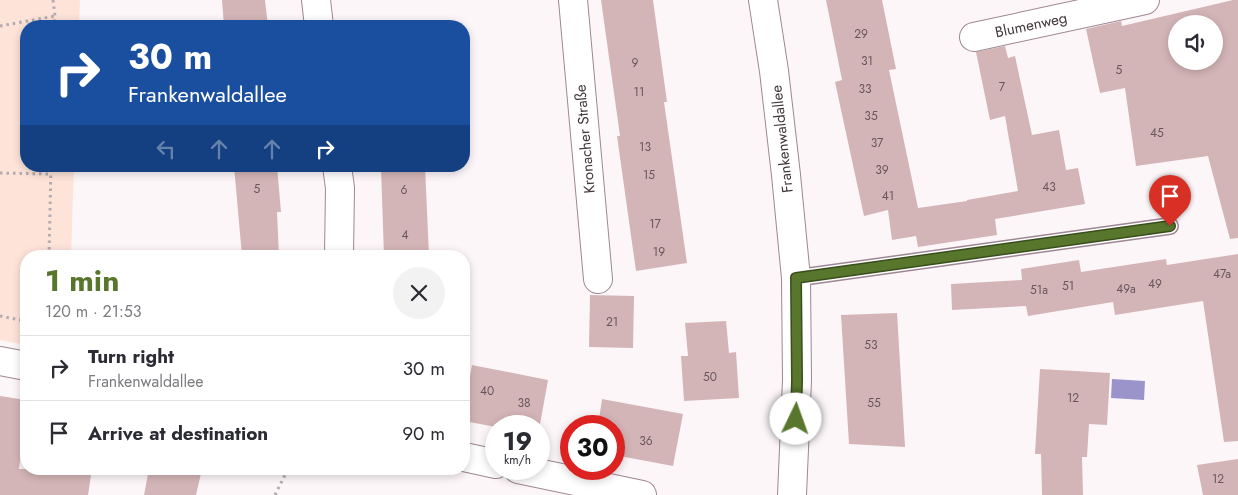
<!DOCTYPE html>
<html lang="en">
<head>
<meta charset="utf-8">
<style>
	:root { --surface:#fff; --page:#f2f2f3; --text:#2b2b33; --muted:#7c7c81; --line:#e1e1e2; --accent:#59772c }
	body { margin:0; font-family:Jost,sans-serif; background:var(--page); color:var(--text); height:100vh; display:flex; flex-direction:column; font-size:19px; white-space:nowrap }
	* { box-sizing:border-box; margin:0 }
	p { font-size:16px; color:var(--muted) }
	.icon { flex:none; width:28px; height:28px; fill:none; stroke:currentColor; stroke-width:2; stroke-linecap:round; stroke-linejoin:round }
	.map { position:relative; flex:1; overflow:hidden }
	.side { position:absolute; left:20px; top:250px; width:450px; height:225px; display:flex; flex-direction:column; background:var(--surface); border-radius:20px; box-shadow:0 2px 8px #0003 }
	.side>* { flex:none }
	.guide { position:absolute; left:20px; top:20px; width:450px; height:152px; border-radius:20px; box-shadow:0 2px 8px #0003; background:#1a4fa0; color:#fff; overflow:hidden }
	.buttons { position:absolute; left:1168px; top:15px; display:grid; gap:10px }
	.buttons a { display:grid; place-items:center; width:55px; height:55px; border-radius:50%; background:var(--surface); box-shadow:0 2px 8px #0003; font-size:25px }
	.speed { position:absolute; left:485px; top:415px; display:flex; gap:10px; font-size:25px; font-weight:700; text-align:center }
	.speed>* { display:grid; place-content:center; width:65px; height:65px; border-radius:50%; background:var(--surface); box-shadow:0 2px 8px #0003; line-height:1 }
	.speed small { font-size:12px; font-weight:400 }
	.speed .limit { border:8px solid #d22; background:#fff; color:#111 }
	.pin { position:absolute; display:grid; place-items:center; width:42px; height:42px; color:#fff; margin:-51px -21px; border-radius:50% 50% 50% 0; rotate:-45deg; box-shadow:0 0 5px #0007 }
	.pin .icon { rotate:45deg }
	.me { position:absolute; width:55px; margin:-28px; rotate:3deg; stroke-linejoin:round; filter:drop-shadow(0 0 4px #0008) }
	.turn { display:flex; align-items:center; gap:18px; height:105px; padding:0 25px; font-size:22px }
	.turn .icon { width:65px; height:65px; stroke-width:2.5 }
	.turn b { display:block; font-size:35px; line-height:42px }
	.lanes { display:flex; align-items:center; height:48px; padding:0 25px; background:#0003; justify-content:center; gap:25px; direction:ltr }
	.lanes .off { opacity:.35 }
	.round { display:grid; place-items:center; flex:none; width:52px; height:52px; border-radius:26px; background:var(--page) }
	.head { display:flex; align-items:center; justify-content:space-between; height:85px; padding:0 25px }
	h1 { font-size:30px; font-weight:700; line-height:38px; color:var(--accent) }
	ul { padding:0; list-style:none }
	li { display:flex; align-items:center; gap:15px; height:65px; padding:0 25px; border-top:1px solid var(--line) }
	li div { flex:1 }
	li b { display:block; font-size:19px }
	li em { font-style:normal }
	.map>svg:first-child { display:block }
</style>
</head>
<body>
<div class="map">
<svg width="1238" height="495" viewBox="0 0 1238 495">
	<rect width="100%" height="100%" fill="#fcf6f9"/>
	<path fill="#fee3d9" d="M0,0H80L79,26H26V166H74L71,256H26V345L0,340Z"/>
	<path fill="#9a94cb" d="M1112,379L1145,381L1144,400L1111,398Z"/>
	<path fill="#d4b5b7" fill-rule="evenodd" d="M222,0H265L268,26H224Z
		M601,0H653L667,102H664L687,263L636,271L617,136H620Z
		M826,0H882L896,69L889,70L918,208L967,201V200L1018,191L1005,116L990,120L976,52L1005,46L1008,58L1015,56L1032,135L1059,130L1066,170L1078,168L1085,204L995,219L997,235L918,247L916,236L892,240L888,210L864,216L835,82L842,80Z
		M1233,0H1238V238L1230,239L1208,156L1136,166L1125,88L1100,93L1086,29L1121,21L1122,26ZM1176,24H1214V61H1176Z
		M234,166H277L281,212H277L279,256H242Z
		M425,166L429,256H384L381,168Z
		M1238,254V441L1224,442L1203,301L1115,315L1113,302L1028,316L1026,306L952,310L951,284L1022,280L1021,269L1079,260L1081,272L1166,259L1167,265Z
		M590,295L634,296L633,348L589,347Z
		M897,313L905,447L849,444L841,315Z
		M726,321L729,353L736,352L739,398L684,401L681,356H688L685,323Z
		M472,365L548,380L539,430V426L496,427L464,421V410Z
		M1040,369L1110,373L1107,425L1089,424L1087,457H1082L1083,495H1042L1041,454H1035Z
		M0,396L26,400V414L19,469H92L88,495H0Z
		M602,399L683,414L673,466L614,455V426H598Z
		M1238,459V495H1203L1197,465Z
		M149,469H202L196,495H144Z"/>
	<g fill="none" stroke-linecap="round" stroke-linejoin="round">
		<g stroke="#9f8693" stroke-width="18">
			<path id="lane" d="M796,278L1170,226"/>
		</g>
		<g stroke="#9f8693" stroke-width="30">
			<path id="street" d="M316,0L319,26
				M573,0L598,279
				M763,0L774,71L786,175L796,278L797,380L792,495
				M974,37L1145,0
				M337,166L340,188L339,256
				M0,361L26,366
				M464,457L496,464
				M518,469L642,495"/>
		</g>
		<path stroke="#b3abb0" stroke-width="3" stroke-dasharray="2.5 4" stroke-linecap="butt" d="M53,0L55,16L54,26
			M0,26L55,16
			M0,173L51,174
			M49,256L51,166
			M0,316L26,321
			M275,495L288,469"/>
		<use href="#lane" stroke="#fff" stroke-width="15"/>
		<use href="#street" stroke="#fff" stroke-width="28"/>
	</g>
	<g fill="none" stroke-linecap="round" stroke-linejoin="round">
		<g stroke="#3a4d1d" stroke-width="12">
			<path id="route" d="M796,419L797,380L796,278L1170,226"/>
		</g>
		<use href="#route" stroke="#59772c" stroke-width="9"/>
	</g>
	<g text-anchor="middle" stroke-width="4.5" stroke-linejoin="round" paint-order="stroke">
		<g font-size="12" fill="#66565c">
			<text x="861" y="38">29</text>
			<text x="867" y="65">31</text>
			<text x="635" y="67">9</text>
			<text x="1119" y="74">5</text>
			<text x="1002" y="91">7</text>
			<text x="865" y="93">33</text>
			<text x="639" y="96">11</text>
			<text x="871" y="120">35</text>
			<text x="1157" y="137">45</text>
			<text x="877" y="147">37</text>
			<text x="645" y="151">13</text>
			<text x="882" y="174">39</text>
			<text x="649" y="179">15</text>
			<text x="1049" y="191">43</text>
			<text x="257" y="193">5</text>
			<text x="404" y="194">6</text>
			<text x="888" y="200">41</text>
			<text x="655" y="228">17</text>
			<text x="405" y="239">4</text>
			<text x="659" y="256">19</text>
			<text x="1222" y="278">47a</text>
			<text x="1155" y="288">49</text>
			<text x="1068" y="290">51</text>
			<text x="1126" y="293">49a</text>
			<text x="1039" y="294">51a</text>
			<text x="612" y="326">21</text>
			<text x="871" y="349">53</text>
			<text x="710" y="381">50</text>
			<text x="487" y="395">40</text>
			<text x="1073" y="402">12</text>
			<text x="524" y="407">38</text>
			<text x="874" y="407">55</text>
			<text x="646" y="445">36</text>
			<text x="1218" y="483">12</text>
		</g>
		<g font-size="15" fill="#42373d" stroke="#fff">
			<text transform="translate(1031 25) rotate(-12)" y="5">Blumenweg</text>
			<text transform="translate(585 139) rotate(-95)" y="5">Kronacher Straße</text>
			<text transform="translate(782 139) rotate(-96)" y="5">Frankenwaldallee</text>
		</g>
	</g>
</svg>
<div class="buttons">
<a><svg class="icon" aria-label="sound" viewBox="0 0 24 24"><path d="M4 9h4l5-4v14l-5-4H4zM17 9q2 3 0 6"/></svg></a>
</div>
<div class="speed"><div>19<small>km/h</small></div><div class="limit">30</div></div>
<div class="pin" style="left:1170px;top:226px;background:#d93025"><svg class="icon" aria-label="arrive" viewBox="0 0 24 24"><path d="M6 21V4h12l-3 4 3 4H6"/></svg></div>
<svg class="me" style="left:796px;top:419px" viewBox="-20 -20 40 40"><circle r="19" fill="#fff"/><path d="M0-13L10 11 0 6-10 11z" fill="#59772c"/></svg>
<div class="guide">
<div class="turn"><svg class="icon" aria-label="right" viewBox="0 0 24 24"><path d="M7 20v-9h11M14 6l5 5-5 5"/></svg><div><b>30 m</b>Frankenwaldallee</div></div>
<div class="lanes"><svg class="icon off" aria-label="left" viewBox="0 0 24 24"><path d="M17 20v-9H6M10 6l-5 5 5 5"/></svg><svg class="icon off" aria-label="ahead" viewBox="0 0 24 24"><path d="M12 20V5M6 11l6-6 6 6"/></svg><svg class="icon off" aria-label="ahead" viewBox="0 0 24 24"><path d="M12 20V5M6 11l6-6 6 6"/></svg><svg class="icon" aria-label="right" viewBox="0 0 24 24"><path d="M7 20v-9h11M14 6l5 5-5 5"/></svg></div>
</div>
<section class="side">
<div class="head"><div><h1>1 min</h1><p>120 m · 21:53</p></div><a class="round"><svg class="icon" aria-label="close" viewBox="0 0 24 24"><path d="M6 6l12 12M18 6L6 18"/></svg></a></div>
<ul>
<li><svg class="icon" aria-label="right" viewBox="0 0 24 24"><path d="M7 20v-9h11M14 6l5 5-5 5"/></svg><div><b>Turn right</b><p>Frankenwaldallee</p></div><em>30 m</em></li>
<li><svg class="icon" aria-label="arrive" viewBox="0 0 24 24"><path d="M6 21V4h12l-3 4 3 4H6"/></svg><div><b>Arrive at destination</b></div><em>90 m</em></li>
</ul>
</section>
</div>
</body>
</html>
